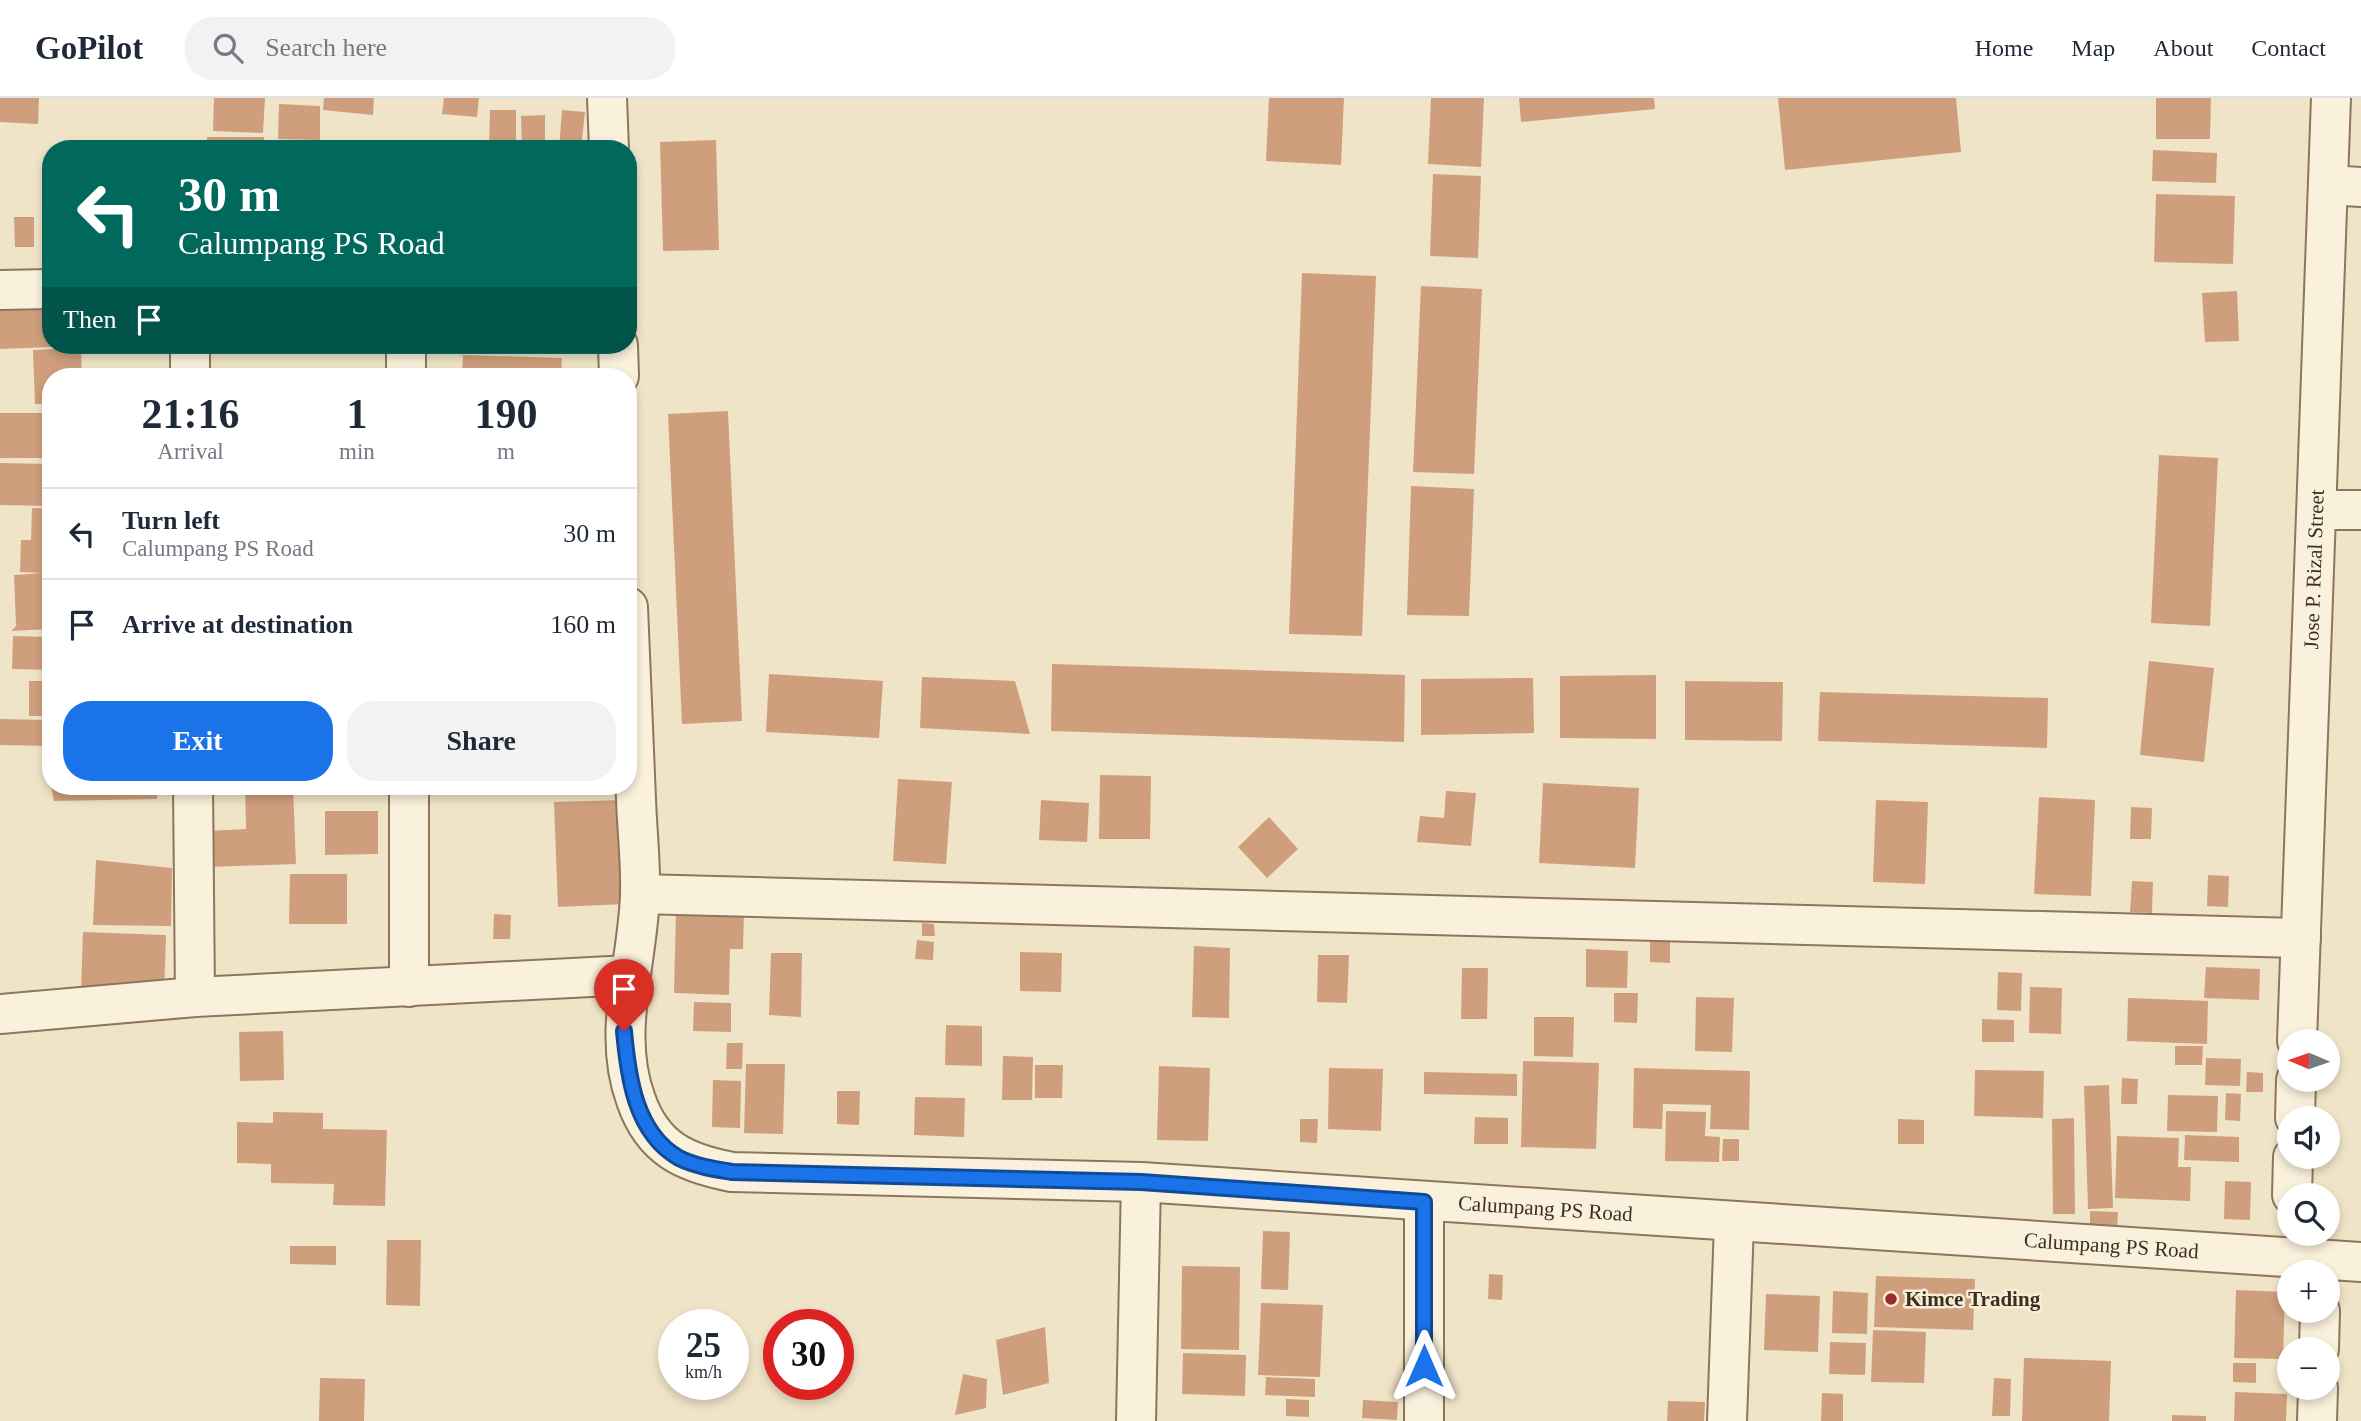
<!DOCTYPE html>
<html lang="en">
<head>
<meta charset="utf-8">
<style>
	:root { --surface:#fff; --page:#f2f2f3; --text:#1f2937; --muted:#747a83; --line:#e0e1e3; --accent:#1a73e8 }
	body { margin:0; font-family:"Times New Roman",serif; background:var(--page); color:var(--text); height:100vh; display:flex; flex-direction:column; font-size:26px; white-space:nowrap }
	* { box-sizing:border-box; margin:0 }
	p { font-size:23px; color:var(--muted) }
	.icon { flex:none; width:38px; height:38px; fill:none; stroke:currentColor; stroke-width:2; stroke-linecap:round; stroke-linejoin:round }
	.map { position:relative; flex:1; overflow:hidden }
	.details { position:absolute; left:42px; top:270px; width:595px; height:427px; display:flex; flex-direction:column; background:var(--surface); border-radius:28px; box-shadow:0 4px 10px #0003 }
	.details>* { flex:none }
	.hud { position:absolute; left:42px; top:42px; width:595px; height:214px; border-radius:28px; box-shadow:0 4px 10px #0003; background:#00695c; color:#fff; overflow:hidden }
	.needle { width:46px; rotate:272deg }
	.buttons { position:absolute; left:2277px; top:931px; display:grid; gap:14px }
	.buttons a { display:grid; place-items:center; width:63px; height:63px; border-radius:50%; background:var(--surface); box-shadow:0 4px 10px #0003; font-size:35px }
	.speed { position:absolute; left:658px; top:1211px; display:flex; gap:14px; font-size:35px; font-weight:700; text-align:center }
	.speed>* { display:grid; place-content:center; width:91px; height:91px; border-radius:50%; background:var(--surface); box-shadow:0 4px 10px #0003; line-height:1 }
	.speed small { font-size:18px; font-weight:400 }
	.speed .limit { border:10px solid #d22; background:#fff; color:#111 }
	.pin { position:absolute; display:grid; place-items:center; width:60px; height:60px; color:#fff; margin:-72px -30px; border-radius:50% 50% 50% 0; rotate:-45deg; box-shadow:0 0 7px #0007 }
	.pin .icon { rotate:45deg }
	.me { position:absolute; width:77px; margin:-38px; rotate:0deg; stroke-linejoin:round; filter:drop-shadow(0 0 5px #0008) }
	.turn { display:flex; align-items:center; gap:24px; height:147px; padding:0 21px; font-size:32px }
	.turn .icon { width:91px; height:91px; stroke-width:2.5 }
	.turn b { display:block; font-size:49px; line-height:60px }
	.then { display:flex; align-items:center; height:66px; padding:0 21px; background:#0003; gap:14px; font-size:26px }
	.eta { display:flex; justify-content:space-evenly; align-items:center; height:119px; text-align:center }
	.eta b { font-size:42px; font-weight:800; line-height:49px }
	.button { display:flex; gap:14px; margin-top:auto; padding:14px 21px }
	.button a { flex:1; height:80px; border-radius:28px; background:var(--accent); color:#fff; font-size:28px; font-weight:800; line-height:80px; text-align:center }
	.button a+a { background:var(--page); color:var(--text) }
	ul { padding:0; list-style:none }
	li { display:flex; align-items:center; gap:21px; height:91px; padding:0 21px; border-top:2px solid var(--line) }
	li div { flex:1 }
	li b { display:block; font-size:26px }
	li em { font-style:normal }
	header { display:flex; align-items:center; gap:42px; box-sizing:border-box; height:98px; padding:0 35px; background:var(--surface); border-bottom:2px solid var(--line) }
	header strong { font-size:33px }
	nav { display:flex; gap:38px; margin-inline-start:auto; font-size:24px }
	.search { width:490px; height:63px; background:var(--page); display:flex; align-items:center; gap:18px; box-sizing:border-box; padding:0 24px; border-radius:28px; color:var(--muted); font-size:26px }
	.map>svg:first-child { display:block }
</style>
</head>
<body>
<header>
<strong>GoPilot</strong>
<div class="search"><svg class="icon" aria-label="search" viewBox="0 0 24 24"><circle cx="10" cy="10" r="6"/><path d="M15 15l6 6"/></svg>Search here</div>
<nav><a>Home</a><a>Map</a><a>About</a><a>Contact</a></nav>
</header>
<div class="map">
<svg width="2361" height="1323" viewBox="0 0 2361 1323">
	<rect width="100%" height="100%" fill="#f0e4c8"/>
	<path fill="#cf9f7d" d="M0,0H39L38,26L0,24Z
		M214,0H265L263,35L213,33Z
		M324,0H374L373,17L323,12Z
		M444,0H479L477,19L442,16Z
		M1269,0H1344L1341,67L1266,63Z
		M1431,0H1484L1481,69L1428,66Z
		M1519,0H1654L1655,11L1521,24Z
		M1778,0H1956L1961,54L1785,72Z
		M2156,0H2211L2210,41H2156Z
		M279,6L320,8V42L278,41Z
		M490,12H516V51H489Z
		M562,12L585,14L581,51H559Z
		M545,17V51H522L521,18Z
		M207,39H264V51H207Z
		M716,42L719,152L663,153L660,44Z
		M2153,52L2217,55L2216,85L2152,83Z
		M46,63H51V98H46Z
		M1433,76L1481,78L1478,160L1430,158Z
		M2156,96L2235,98L2233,166L2154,164Z
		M14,119H34V149H15Z
		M1302,175L1376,178L1362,538L1289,536Z
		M1421,188L1482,191L1474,376L1413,374Z
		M2237,193L2239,243L2205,244L2202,195Z
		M51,201V249L0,251V202Z
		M139,247H170V252L139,251Z
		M522,247H580V254L522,252Z
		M81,250L82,278H51V306H35L33,252Z
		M463,257L562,260L561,278H462Z
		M728,313L742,623L682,626L668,316Z
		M0,315H51V360H0Z
		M2159,357L2218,360L2210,528L2151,525Z
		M0,365L51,366V408L0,407Z
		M1411,388L1474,391L1469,518L1407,517Z
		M32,410L51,411V531L11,533L16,528L14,477L44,475L20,474L21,442H31Z
		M13,538L51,539V572L12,571Z
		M2149,563L2214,570L2204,664L2140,657Z
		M1052,566L1405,577L1404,644L1051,633Z
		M769,576L883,583L879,640L766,634Z
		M1656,577V641L1560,640V578Z
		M922,579L1015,583L1030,636L920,630Z
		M1533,580L1534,635L1421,637V581Z
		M29,583H51V648L0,647V621L47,622L46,618H29Z
		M1685,583L1783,584L1782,643L1685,642Z
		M1820,594L2048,600L2047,650L1818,643Z
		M1100,677L1151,678L1150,741H1099Z
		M898,681L952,684L946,766L893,763Z
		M1543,685L1639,690L1635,770L1539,765Z
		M51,688H157V701L54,703Z
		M245,688H293L296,766L208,769L207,733L246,731Z
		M448,688H556V693L448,697Z
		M1446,693L1476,695L1471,748L1417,744L1420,718L1444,720Z
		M2039,699L2095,702L2091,798L2034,796Z
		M623,702L626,806L558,809L554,704Z
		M1041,702L1089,705L1087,744L1039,742Z
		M1876,702L1928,704L1925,786L1873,784Z
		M2131,709L2152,710L2151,741H2130Z
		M325,713H378V756L325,757Z
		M1269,719L1298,751L1267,780L1238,749Z
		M96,762L172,770L171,828L93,827Z
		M290,776H347V826H289Z
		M2208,777L2229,778L2228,809L2207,808Z
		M2132,783L2153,784L2152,815L2130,814Z
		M676,813L744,814L743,851H730L729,897L674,895Z
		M494,816L511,817L510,841H493Z
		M922,825L934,826L935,838H922Z
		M83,834L166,837L164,896L81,893Z
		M917,842L934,844L933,862L915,861Z
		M1650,844H1670V865L1650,864Z
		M1194,848L1230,850L1229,920L1192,919Z
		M1586,851L1628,853L1627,890L1586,889Z
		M1020,854L1062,855L1061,894L1020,893Z
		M771,855H802L801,919L769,917Z
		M1318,857H1349L1347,905L1317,904Z
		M2206,869L2260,871L2259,902L2204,900Z
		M1462,870H1488L1487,921H1461Z
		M1998,874L2022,875L2021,913L1997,912Z
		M2030,889L2062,890L2061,936L2029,935Z
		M1614,895H1638L1637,925L1614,924Z
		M1696,899L1734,900L1732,954L1695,953Z
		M2128,900L2208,903L2207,946L2127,943Z
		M694,904L731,905V934L693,933Z
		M1534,919H1574L1573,959L1534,958Z
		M1982,921L2014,922V944H1982Z
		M946,927L982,928V968L945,967Z
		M283,933L284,982L240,983L239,934Z
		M727,945H743L742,971H726Z
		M2175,948H2203L2202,967H2175Z
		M1003,958L1033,959L1032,1002H1002Z
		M2206,960L2241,961L2240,988L2205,987Z
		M1523,963L1599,965L1596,1051L1521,1049Z
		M746,966H785L783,1036L744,1035Z
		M1035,967H1063L1062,1000H1035Z
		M1159,968L1210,970L1208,1043L1157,1042Z
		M1329,970L1383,971L1381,1033L1328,1031Z
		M1634,970L1750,973L1749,1032L1710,1031L1711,1007L1663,1006L1662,1031L1633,1030Z
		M1975,972L2044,973L2043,1020L1974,1018Z
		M1424,974L1517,976V998L1424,996Z
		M2247,974L2263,975V994H2246Z
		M2122,980L2138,981L2137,1006H2121Z
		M713,982L741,983L740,1030L712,1029Z
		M2109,987L2113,1110L2088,1111L2084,988Z
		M837,993H860L859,1027L837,1026Z
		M2226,995L2241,996L2240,1023L2225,1022Z
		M2168,997L2218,998L2217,1034L2167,1033Z
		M915,999L965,1000L964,1039L914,1037Z
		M1666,1013L1706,1014L1705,1038L1720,1039L1719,1064L1665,1063Z
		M273,1014L323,1015V1031L387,1032L385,1108L333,1107L334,1086L271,1085V1066L237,1065V1024L273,1025Z
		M1475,1019L1508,1020V1046H1474Z
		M2074,1020L2075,1116H2053L2052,1021Z
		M1300,1021H1318L1317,1045L1300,1044Z
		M1898,1021L1924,1022V1046H1898Z
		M2185,1037L2239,1039V1064L2184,1062Z
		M2117,1038L2179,1040L2178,1069H2191L2190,1103L2115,1100Z
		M1723,1041H1739V1063H1722Z
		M2225,1083L2251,1084L2250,1122L2224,1121Z
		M2090,1113L2118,1114L2117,1132L2090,1131Z
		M1263,1133L1290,1134L1288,1192L1261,1191Z
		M387,1142H421L420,1208L386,1207Z
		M290,1148H336V1167L290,1166Z
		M1182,1168L1240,1169L1239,1252L1181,1251Z
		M1489,1176L1503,1177L1502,1202L1488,1201Z
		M1876,1178L1975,1181L1973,1232L1874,1229Z
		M2236,1192L2285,1194L2283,1261L2234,1260Z
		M1833,1193L1868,1195L1867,1236L1832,1235Z
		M1766,1196L1820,1198L1818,1254L1764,1252Z
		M1261,1205L1323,1207L1320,1279L1258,1277Z
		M1045,1229L1049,1285L1003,1297L996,1242Z
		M1873,1232L1926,1234L1924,1285L1871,1284Z
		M1830,1244L1866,1245L1865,1277L1829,1276Z
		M1183,1255L1246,1257L1245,1298L1182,1296Z
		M2024,1260L2111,1263L2109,1323H2022Z
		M2233,1265H2256V1285L2233,1284Z
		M963,1276L987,1281L986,1310L955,1317Z
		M1266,1279L1315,1281V1299L1265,1297Z
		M320,1280L365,1281L364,1323H319Z
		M1994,1280L2011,1281L2010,1318H1992Z
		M2235,1294L2287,1296L2286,1323H2234Z
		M1822,1295L1843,1296V1323H1821Z
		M1286,1301L1309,1302V1319L1286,1318Z
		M1363,1302L1398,1304L1397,1322L1362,1320Z
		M1668,1303L1705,1304L1704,1323H1667Z
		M2172,1317L2206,1318V1323H2172Z"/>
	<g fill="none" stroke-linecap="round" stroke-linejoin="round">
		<g stroke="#8d765c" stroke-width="42">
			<g id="minor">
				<path d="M607,0L609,51"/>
				<path d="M2328,87L2361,89"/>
				<path d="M0,192L51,191"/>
				<path d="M190,247V278"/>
				<path d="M406,247V278"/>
				<path d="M618,247L619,278"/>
				<path d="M2317,412H2361"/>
				<path id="s1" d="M628,509C631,573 633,637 636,701C637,732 641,765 640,796C638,865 611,935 636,1002C653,1051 685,1065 732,1074L1141,1084L2361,1164"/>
				<path d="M193,688L195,899"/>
				<path d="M640,796L2301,840"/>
				<path d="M409,889V688"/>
				<path d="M0,916L195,899L630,877"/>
				<path id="s2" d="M2297,943L2331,0"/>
				<path d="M2295,1020L2296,982"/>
				<path d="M2292,1097L2293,1059"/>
				<path d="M1424,1104V1323"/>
				<path d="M2319,1251L2320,1213"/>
				<path d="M1136,1323L1141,1084"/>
				<path d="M1727,1323L1734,1125"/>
				<path d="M2317,1323L2318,1290"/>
			</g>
		</g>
		<use href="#minor" stroke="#faf1dc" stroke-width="38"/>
	</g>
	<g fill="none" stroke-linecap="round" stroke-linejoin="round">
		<g stroke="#114b97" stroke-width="18">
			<path id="route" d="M624,933C628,978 635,1035 679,1060C695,1068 714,1071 732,1074L1141,1084L1424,1104V1268"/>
		</g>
		<use href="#route" stroke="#1a73e8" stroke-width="12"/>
	</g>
	<circle fill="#9e2a2b" stroke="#f7eed8" stroke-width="2.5" cx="1891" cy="1201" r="7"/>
	<g text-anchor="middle" stroke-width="5" stroke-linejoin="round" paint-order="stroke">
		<g font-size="21" fill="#3d2e20" stroke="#f7eed8">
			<text dy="7" stroke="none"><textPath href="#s2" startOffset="472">Jose P. Rizal Street</textPath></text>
			<text dy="7" stroke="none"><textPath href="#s1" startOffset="1437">Calumpang PS Road</textPath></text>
			<text dy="7" stroke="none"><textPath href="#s1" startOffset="2004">Calumpang PS Road</textPath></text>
		</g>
		<g font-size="21" font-weight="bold" fill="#3d2e20" stroke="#f7eed8" text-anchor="start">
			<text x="1905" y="1208">Kimce Trading</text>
		</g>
	</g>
</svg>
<div class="buttons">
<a><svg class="needle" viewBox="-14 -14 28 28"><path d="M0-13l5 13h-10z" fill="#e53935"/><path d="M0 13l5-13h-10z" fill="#747a83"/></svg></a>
<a><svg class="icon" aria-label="sound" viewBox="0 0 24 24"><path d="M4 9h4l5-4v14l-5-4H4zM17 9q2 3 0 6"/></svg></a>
<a><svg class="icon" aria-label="search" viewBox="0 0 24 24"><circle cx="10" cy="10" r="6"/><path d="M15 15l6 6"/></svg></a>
<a>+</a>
<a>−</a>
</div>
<div class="speed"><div>25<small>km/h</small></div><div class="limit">30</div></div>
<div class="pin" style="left:624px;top:933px;background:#d93025"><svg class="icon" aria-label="arrive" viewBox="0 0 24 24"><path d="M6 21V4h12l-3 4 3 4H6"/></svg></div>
<svg class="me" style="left:1424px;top:1268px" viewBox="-20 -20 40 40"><path d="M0-17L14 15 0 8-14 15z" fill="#1a73e8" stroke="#fff" stroke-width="4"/></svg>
<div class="hud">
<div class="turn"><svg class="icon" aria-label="left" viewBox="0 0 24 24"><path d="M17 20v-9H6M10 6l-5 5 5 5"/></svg><div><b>30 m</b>Calumpang PS Road</div></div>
<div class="then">Then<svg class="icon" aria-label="arrive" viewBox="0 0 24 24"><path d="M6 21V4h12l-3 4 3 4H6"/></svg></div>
</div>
<section class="details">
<div class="eta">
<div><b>21:16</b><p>Arrival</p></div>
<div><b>1</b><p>min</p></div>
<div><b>190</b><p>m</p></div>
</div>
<ul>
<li><svg class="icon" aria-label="left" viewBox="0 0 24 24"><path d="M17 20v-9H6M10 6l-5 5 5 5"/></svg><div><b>Turn left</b><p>Calumpang PS Road</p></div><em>30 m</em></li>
<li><svg class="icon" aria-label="arrive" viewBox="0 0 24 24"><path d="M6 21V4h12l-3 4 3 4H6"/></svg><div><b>Arrive at destination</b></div><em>160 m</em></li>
</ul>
<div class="button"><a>Exit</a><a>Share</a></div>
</section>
</div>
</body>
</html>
